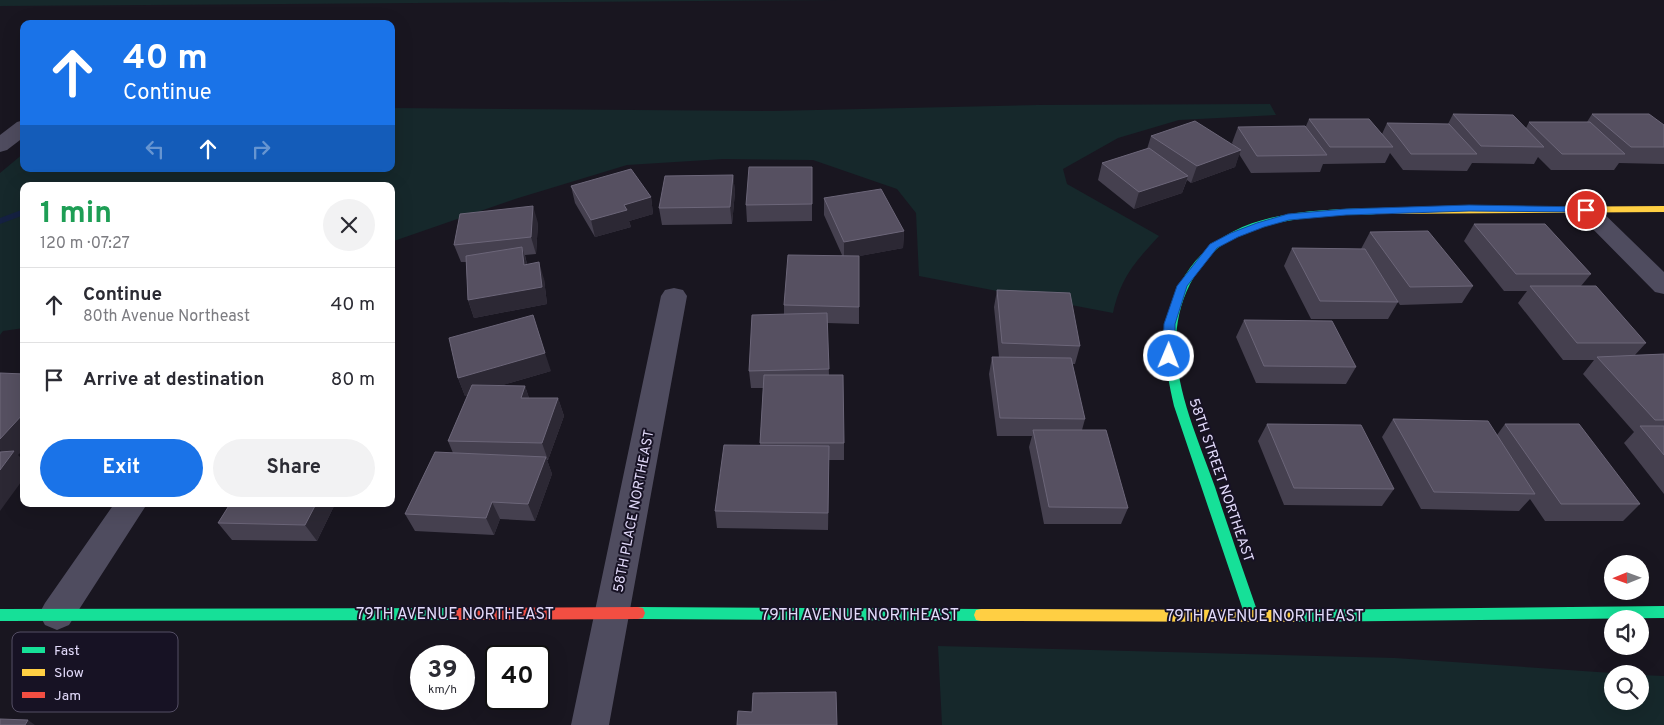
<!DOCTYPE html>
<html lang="en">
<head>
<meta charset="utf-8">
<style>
	:root { --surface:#fff; --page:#f2f2f3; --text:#2b2b33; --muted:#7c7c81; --line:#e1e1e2; --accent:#1a73e8 }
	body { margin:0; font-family:Overpass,sans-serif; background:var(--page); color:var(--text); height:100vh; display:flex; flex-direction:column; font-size:19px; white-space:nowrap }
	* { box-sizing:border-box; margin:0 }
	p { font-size:16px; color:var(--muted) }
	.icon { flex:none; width:28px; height:28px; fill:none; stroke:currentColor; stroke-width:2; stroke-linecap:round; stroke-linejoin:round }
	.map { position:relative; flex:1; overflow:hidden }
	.drawer { position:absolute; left:20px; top:182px; width:375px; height:325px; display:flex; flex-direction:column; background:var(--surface); border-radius:10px; box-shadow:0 5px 20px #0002 }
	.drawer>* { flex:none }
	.guide { position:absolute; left:20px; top:20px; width:375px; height:152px; border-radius:10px; box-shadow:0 5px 20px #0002; background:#1a73e8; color:#fff; overflow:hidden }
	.needle { width:32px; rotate:269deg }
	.buttons { position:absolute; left:1604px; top:555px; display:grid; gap:10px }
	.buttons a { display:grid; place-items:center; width:45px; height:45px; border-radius:50%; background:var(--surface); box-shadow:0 5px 20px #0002; font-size:25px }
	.speed { position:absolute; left:410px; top:645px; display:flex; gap:10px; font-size:25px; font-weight:700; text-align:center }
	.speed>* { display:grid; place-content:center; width:65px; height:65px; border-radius:50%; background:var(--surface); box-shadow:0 5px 20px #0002; line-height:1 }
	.speed small { font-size:12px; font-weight:400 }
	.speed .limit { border:2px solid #111; border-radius:8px; background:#fff; color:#111 }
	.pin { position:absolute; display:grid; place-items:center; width:42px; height:42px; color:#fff; margin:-21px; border:2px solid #fff; border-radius:50%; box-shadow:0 1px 5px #0007 }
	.me { position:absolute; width:55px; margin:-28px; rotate:1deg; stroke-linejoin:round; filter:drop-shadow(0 0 4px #0008) }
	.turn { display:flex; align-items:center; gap:18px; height:105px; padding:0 20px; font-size:22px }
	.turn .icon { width:65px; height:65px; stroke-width:2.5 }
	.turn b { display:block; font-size:35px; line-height:42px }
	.lanes { display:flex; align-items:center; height:48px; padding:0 20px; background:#0003; justify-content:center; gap:25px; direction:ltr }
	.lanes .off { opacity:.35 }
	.round { display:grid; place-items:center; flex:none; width:52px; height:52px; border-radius:26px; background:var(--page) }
	.summary { display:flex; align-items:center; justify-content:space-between; height:85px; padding:0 20px }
	h1 { font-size:30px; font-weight:700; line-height:38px; color:#1e9e55 }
	.primary-button { display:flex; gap:10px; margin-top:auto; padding:10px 20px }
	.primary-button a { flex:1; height:58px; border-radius:30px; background:var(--accent); color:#fff; font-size:20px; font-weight:700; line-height:58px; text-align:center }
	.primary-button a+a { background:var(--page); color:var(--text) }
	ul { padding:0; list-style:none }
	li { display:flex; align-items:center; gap:15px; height:75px; padding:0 20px; border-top:1px solid var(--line) }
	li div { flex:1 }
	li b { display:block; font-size:19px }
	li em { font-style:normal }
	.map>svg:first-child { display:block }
</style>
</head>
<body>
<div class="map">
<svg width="1664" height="725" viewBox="0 0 1664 725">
	<rect width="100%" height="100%" fill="#191620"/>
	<path fill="#16282b" d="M0,0H841L0,6Z
		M1270,104L1276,115L1179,120L1118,138L1063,169L1067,184L1159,236C1135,262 1121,277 1113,313L919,276L916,213L897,189L813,160L723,159L627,165L515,199L391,242V186H24V328L3,331L0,335V173L24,153V169H391V108L772,111L1038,105Z
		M938,646L1395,658L1627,674H1612V701H1640V675L1664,676V725H942Z"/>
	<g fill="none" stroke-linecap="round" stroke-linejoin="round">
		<path fill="#152142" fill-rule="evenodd" d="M24,209V215L0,224V218Z"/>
		<path fill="#4f4c5f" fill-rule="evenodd" d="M24,120V137L7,150L0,152V135L17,122Z
			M1586,202L1594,204L1664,272V294L1655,292L1578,214L1575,209L1578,204Z
			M674,288L683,290L687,296L609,725H571L661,296L665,290Z
			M114,504H147L69,625L57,630L45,625L39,614L45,603Z"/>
		<path fill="#16e098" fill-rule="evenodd" d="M1378,208L1381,209V213C1368,216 1353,214 1340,215C1303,217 1267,222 1233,238C1214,248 1200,265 1190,284C1156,352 1192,421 1215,487C1229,530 1244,573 1259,616L1257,621L1252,622L1247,621L1245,616L1174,406C1164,362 1159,326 1180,284C1219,210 1305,210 1378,208Z
			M1664,606V618L1294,622L1289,621L1287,616L1289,611L1294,610Z
			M638,607L981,609L986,610L988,615L986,620L981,621L638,619L633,618L631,613L633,608Z
			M456,608L461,609L463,614L461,619L456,620L0,621V609Z"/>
		<path fill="#ffcf43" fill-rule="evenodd" d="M1664,206V212L1378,214L1373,211L1378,208Z
			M981,609L1294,610L1299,611L1301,616L1299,621L1294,622L981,621L976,620L974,615L976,610Z"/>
		<path fill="#f24e42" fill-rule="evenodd" d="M638,607L643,608L645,613L643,618L638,619L456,620L451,619L449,614L451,609L456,608Z"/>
	</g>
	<path fill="#45404f" d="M1453,114L1526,128L1529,122H1587L1592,114L1664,147V164L1619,163L1614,170H1551L1538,157L1534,164L1472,163L1467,171L1403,170L1390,153L1385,163L1323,164L1320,172L1251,173L1239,154L1235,167L1191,183L1187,180L1182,193L1134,209L1098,180L1102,163L1147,149L1151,136L1234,146L1232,143L1238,127L1306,126L1309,119L1382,134L1387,123L1448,124Z
		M812,167V221L747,222L746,205Z
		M733,175L735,192L732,224L662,225L659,208Z
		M571,186L651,197L653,214L629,221L631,227L595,237L575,203Z
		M824,198L904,231L903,248L859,256V324L827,323L829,375L844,443V460H829L828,530L717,528L715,511L760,445L763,388H751L749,371L784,314V305L842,255L824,215Z
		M538,223L536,254L525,255L527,264L544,279L547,304L474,318L468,300L466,262H461L454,245Z
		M1474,224L1591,274L1581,286L1646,343L1635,355L1664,354V494L1624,443L1634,432L1583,374L1594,360H1563L1518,303L1527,291H1504L1464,241Z
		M1370,232L1473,286L1462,303L1400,305L1394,296L1398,302L1388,319H1311L1284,266L1292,248L1361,249Z
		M997,290L1080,346L1075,364H1072L1085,419L1082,430L1128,508L1121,524H1044L1029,447L1032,436H997L989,374L992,357H999L994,307Z
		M1244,320L1356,367L1346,384L1256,383L1236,337Z
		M551,371L499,386H525L529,398H558L564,416L548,460H547L552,474L535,521L500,519L494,535L415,531L405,514L453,453L448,441L468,395L465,396L458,378Z
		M1393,419L1497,435L1505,424L1640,504L1623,521H1545L1530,499L1519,511L1421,509L1382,437Z
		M1267,424L1394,489L1382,506L1284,505L1258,441Z
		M230,504H335L317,541L232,540L218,523Z"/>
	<path fill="#2c2834" d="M1241,150L1235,167L1191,183L1197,166Z
		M733,175L735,192L732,224L730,207Z
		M1188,176L1182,193L1134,209L1139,192Z
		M651,197L653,214L629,221L631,227L595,237L591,220L624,205Z
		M533,206L538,223L536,254L531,237Z
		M904,231L903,248L844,259V242Z
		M522,247L527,264L529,282L524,265Z
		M539,262L544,279L547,304L474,318L468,300Z
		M391,324L394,329L391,330Z
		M545,353L551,371L465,396L458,378Z
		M525,386L531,404L521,398Z
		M558,398L564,416L548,460L542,443Z
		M24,413V449L18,455L24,461V478L0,511V470L8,459L0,450V439Z
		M829,446V463L828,530V513Z
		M546,457L552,474L535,521L528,504Z
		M492,502L500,519L494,535L486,518Z
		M316,504H335L317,541L305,525Z
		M28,720L35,725H25Z"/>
	<path fill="#565061" stroke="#6c6679" d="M1453,114L1513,115L1544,147L1481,146Z
		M1592,114H1649L1664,125V147H1631Z
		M1309,119H1369L1393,147H1330Z
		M1195,121L1241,150L1197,166L1151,136Z
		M1529,122H1590L1625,154H1562Z
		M1387,123L1449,124L1477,154H1411Z
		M1305,126L1327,155L1257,156L1238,127Z
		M1149,148L1188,176L1139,192L1102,163Z
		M749,167H812V204L746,205Z
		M631,169L651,197L624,205L627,210L591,220L571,186Z
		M733,175L730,207L659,208L665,176Z
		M881,189L904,231L844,242L824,198Z
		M533,206L531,237L454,245L460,214Z
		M1474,224H1545L1591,274H1516Z
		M1428,231L1473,286L1410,287L1370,232Z
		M522,247L524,265L539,262L542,287L468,300L466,256Z
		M1292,248L1365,249L1398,302L1320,301Z
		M788,255L859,256V307L784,305Z
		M1530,286H1596L1646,343H1577Z
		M997,290L1070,293L1080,346L1002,343Z
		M827,313L829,369L749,371L752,315Z
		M533,315L545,353L458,378L449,338Z
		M1244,320L1332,321L1356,367L1264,366Z
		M1664,354V420H1655L1597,357Z
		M992,357L1071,358L1085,419L1000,418Z
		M0,373L24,374V413L0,439Z
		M764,375H843L844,443H760Z
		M472,385L525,386L521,398H558L542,443L448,441Z
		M1393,419L1488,421L1535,494L1434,492Z
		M1267,424L1361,425L1394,489L1294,488Z
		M1505,424H1579L1640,504H1561Z
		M1640,426H1664V455Z
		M1033,430H1106L1128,508L1049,507Z
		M724,445L829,446L828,513L715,511Z
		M14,451L0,470V452Z
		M435,452L546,457L528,504L492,502L486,518L405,514Z
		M230,504H316L305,525L218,523Z
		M836,692L837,725H737L738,711L752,712L753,693Z
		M0,719L28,720L25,725H0Z"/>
	<path fill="#1a73e8" stroke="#114b97" d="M1469,205L1586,207L1590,210L1586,212L1469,211L1346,215L1289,220L1264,227L1238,237L1217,248L1187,286L1175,324V356L1169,360L1163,356L1164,324L1177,286L1210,244L1231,233L1257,223L1288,214L1346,209Z"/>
	<g text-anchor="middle" stroke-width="4" stroke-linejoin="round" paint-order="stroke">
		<g font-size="14" fill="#e2dafa" stroke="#171224">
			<text transform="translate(1222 480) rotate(71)" y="5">58TH STREET NORTHEAST</text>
			<text transform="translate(633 511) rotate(-79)" y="5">58TH PLACE NORTHEAST</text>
		</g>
		<g font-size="16" fill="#e2dafa" stroke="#171224">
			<text x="455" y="619">79TH AVENUE NORTHEAST</text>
			<text x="860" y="620">79TH AVENUE NORTHEAST</text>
			<text x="1265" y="621">79TH AVENUE NORTHEAST</text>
		</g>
	</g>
	<rect x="12" y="632" width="166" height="80" rx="8" fill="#171224" stroke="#544e64" stroke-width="1"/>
	<rect x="22" y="647" width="23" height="6" fill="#16e098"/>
	<rect x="22" y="669" width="23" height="7" fill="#ffcf43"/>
	<rect x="22" y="692" width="23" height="6" fill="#f24e42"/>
	<g font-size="14" fill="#e2dafa">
		<text x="54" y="655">Fast</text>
		<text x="54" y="677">Slow</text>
		<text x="54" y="700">Jam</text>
	</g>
</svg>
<div class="buttons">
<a><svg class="needle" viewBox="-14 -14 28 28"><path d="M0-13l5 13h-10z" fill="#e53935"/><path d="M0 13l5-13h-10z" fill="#7c7c81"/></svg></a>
<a><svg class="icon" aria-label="sound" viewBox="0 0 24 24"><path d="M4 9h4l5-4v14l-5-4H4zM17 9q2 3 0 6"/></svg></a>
<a><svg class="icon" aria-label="search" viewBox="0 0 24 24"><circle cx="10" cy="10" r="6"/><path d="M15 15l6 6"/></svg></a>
</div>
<div class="speed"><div>39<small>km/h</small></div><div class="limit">40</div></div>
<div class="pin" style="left:1586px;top:210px;background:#d93025"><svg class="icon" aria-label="arrive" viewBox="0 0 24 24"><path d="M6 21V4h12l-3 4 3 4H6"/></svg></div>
<svg class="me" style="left:1169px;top:356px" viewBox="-20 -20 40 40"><circle r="17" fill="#1a73e8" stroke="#fff" stroke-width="3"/><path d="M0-11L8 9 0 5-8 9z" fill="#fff"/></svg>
<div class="guide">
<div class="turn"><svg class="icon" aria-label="ahead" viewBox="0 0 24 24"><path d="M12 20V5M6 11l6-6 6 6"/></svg><div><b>40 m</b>Continue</div></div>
<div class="lanes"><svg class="icon off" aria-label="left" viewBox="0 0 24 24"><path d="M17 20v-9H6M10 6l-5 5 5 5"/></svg><svg class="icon" aria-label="ahead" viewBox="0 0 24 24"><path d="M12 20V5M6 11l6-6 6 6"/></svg><svg class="icon off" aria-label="right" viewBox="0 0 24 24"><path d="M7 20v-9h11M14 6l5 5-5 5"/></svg></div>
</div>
<section class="drawer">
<div class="summary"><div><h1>1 min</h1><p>120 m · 07:27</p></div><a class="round"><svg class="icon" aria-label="close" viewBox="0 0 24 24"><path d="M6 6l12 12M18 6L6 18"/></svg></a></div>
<ul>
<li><svg class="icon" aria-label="ahead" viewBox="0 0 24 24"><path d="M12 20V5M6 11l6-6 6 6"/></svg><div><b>Continue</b><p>80th Avenue Northeast</p></div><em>40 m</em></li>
<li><svg class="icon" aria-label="arrive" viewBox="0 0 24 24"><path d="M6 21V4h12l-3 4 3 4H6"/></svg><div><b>Arrive at destination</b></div><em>80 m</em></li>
</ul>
<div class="primary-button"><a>Exit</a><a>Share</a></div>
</section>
</div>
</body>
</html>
